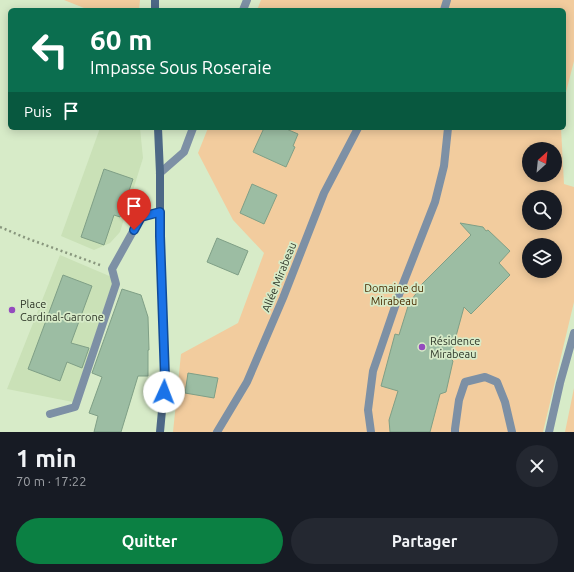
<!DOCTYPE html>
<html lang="fr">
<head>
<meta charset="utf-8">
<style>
	:root { --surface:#171b24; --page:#242831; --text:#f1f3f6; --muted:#9ea1a6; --accent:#0b8043 }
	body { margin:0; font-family:Ubuntu,sans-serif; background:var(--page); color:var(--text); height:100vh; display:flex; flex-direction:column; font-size:15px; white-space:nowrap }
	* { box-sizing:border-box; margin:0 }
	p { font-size:13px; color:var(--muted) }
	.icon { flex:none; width:22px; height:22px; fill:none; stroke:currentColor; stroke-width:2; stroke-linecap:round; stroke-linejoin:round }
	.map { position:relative; height:432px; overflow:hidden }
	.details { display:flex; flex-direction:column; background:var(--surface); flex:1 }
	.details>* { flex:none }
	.top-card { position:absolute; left:8px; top:8px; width:558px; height:122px; border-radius:6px; box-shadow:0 2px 10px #0003; background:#0b6e4f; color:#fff; overflow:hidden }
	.needle { width:26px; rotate:27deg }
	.controls { position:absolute; left:522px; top:142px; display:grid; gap:8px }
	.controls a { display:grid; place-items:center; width:40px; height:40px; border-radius:50%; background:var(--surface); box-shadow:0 2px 10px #0003; font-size:20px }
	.pin { position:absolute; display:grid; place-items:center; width:34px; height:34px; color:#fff; margin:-41px -17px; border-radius:50% 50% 50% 0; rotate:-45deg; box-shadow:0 0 4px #0007 }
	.pin .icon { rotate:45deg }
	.me { position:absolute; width:44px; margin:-22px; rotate:2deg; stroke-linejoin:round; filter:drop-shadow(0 0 3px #0008) }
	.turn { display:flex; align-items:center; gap:14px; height:84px; padding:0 16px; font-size:18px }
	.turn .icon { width:52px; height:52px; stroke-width:2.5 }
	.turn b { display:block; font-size:28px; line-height:34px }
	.then { display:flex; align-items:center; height:38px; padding:0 16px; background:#0003; gap:8px; font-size:15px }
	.round { display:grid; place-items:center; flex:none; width:42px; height:42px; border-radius:21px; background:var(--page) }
	.summary { display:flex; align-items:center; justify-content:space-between; height:68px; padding:0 16px }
	h1 { font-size:24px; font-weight:700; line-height:30px }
	.button { display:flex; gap:8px; margin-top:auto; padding:8px 16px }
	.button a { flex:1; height:46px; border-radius:24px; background:var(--accent); color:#fff; font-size:16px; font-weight:700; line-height:46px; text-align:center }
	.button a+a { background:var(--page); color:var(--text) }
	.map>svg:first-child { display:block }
</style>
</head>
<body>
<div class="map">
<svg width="574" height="432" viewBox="0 0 574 432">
	<rect width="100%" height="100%" fill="#d7ebc8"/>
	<path fill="#cae1b7" d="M100,128H140L143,158L120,232L110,243L94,250L61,236Z
		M60,255L114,278L73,402L7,389Z"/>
	<path fill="#f2cc9e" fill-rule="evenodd" d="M64,0H140L139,10H89Z
		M261,0H574V61L564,100V10H257Z
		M208,128H561L564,184L574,187V302L543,432H173L181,354L238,323L264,253L233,220L198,153ZM529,149H555V175H529ZM529,197H555V223H529ZM529,245H555V271H529Z
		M574,388V432H565Z"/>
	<path fill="#9cbda3" stroke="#7f9f86" d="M264,128H284L298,134L293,146L295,147L286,167L253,152Z
		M104,169L133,179L120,217L114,215L104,245L81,237Z
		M252,184L277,195L264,224L240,213Z
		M460,223L483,227L486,231L488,230L510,251L499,263L510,275L471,314L464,307L450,358L453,361L446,392L440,394L430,432H390L389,420L398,391L381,386L395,334L399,335L409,303L418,291L417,289L471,235Z
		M217,238L248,251L238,275L207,262Z
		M63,275L92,286L71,343L89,348L82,368L67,362L60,381L28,369Z
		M122,289L141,295L148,317L149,350H148V376H138L121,432H94L98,416L89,413L102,377L92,373Z
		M188,373L218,378L214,398L185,393Z"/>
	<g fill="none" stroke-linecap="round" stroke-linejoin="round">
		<path stroke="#88967d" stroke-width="2.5" stroke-dasharray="2 3" stroke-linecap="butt" d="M0,227L26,238L100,265"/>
		<path stroke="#7d90a5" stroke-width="8" d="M444,10L447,0
			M50,414L75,407L116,284L112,269L141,217L160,212
			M217,432L247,382L283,298L324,193L358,128
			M371,432L368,410L373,371L401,289L435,202L444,166L448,128
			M455,432V429L459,400L465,382L485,377L497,382L505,402L512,432"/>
		<path stroke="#7d90a5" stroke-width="8" d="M243,10L247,0
			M160,173L184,152L193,128
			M549,432L560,383L574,333"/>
		<path stroke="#4d6886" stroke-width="8" d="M155,0V10
			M158,128L160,173V236L165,378L160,432"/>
	</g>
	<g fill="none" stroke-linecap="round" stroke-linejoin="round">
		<g stroke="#114b97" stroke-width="10">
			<path id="route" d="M134,230L141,217L160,212V236L165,378L164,392"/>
		</g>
		<use href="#route" stroke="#1a73e8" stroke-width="7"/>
	</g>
	<g fill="#944bbe" stroke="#d7ebc8" stroke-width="1.5">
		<circle cx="12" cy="310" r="4"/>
		<circle cx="422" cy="347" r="4"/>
	</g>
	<g text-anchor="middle" stroke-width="3.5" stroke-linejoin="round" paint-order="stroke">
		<g font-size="11" fill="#2e3628" stroke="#d7ebc8">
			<text transform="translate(279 277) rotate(-68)" y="4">Allée Mirabeau</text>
		</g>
		<g font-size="11" fill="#482b00" stroke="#d7ebc8">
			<text x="394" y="292">Domaine du<tspan x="394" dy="13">Mirabeau</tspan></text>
		</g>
		<g font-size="11" fill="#2e3628" stroke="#d7ebc8" text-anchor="start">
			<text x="20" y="308">Place<tspan x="20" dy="13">Cardinal-Garrone</tspan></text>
			<text x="430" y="345">Résidence<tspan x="430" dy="13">Mirabeau</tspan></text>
		</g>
	</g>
</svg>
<div class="controls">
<a><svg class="needle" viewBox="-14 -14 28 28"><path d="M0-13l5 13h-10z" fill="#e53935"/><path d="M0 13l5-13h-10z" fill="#9ea1a6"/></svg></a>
<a><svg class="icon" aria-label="search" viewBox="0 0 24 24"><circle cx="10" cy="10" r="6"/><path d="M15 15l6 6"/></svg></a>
<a><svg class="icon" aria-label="layers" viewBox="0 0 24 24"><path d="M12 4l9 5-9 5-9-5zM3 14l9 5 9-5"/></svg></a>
</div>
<div class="pin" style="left:134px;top:230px;background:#d93025"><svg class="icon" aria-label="arrive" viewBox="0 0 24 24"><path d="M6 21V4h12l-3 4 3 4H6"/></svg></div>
<svg class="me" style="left:164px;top:392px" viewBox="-20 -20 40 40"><circle r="19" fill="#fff"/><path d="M0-13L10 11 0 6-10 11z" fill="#1a73e8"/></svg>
<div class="top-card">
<div class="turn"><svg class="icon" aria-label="left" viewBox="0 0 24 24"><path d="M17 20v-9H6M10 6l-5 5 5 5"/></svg><div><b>60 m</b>Impasse Sous Roseraie</div></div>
<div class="then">Puis<svg class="icon" aria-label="arrive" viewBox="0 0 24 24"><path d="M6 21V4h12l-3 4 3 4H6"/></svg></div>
</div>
</div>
<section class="details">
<div class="summary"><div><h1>1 min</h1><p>70 m · 17:22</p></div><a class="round"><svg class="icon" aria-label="close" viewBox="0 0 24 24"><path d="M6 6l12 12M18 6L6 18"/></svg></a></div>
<div class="button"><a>Quitter</a><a>Partager</a></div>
</section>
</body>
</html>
